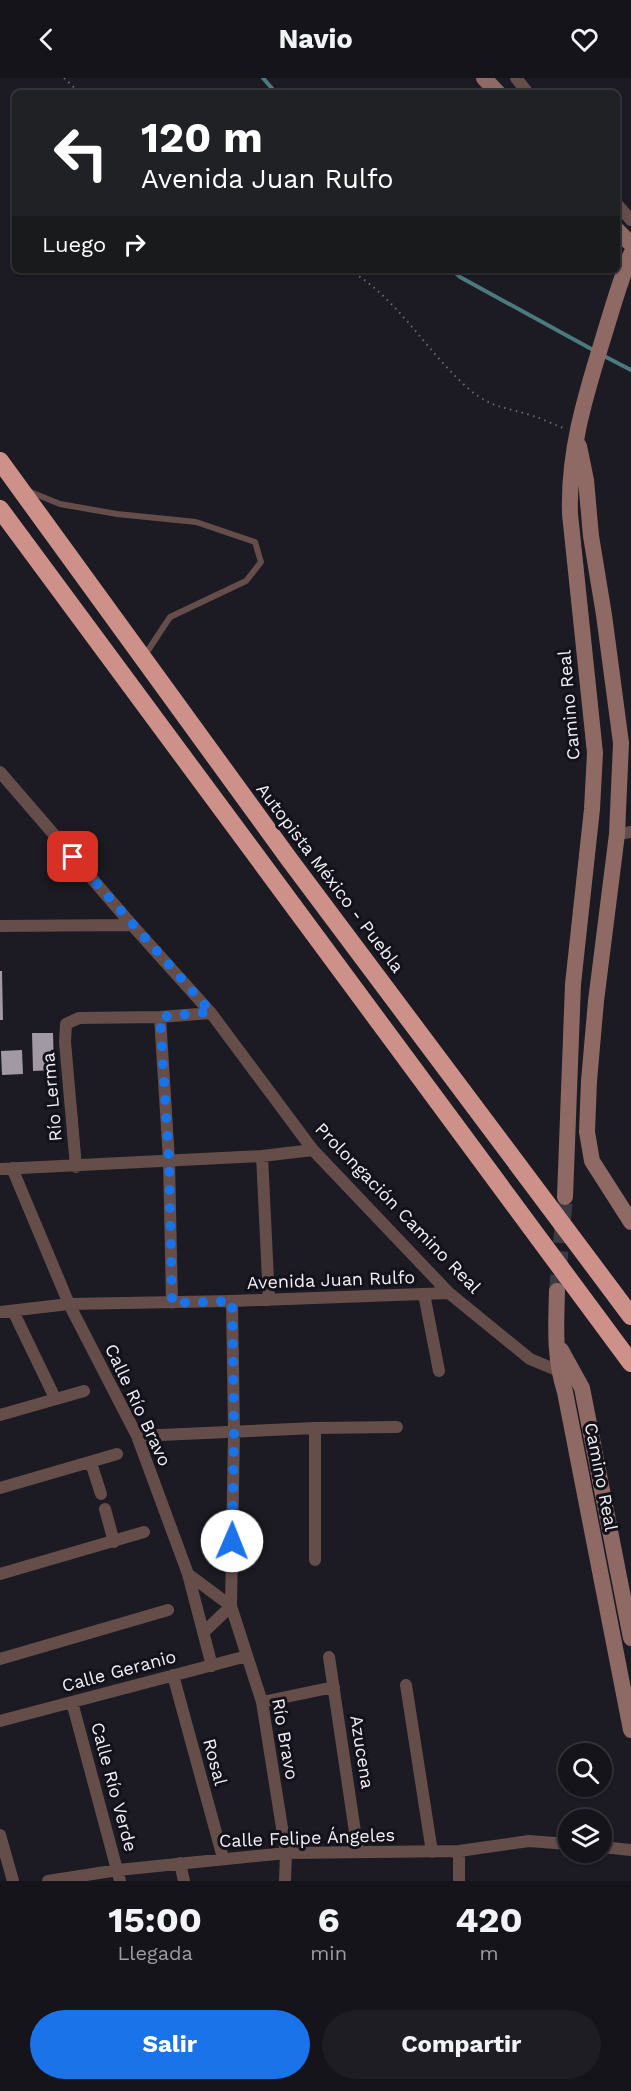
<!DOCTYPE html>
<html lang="es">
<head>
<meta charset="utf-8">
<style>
	:root { --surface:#15141a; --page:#1e1d23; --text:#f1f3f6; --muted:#9d9ea2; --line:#343339; --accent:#1a73e8 }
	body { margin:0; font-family:"Work Sans",sans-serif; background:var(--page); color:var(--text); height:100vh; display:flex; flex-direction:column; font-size:22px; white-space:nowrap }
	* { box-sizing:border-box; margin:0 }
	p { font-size:20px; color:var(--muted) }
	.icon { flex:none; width:33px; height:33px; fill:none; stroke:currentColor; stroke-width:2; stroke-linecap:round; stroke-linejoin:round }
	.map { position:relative; height:1803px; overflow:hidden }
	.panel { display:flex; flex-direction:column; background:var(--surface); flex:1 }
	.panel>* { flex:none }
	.guide { position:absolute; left:12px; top:12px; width:608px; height:183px; border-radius:9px; box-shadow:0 2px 4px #0004,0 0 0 2px var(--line); background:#202124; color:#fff; overflow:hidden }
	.fabs { position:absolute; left:558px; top:1665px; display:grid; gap:12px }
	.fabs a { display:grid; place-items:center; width:54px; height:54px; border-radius:50%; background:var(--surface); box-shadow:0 2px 4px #0004,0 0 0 2px var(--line); font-size:30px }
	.pin { position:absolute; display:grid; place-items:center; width:51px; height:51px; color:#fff; margin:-26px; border-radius:12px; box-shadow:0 3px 9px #0006 }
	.me { position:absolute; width:66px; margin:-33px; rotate:1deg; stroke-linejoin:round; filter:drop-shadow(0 0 4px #0008) }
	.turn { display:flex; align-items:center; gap:21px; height:126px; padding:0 30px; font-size:27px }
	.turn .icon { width:78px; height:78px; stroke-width:2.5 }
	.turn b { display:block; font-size:42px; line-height:51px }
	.then { display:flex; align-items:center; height:57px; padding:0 30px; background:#0003; gap:12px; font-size:22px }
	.eta { display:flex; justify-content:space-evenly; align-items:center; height:102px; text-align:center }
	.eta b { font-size:36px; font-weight:700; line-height:42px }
	.button { display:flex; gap:12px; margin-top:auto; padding:12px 30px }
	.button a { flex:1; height:69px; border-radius:36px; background:var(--accent); color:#fff; font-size:24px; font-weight:700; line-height:69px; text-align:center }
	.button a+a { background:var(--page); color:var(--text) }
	header { display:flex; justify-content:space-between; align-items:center; height:78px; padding:0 30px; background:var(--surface); font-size:27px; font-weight:700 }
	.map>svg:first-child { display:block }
</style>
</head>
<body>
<header><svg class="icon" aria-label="back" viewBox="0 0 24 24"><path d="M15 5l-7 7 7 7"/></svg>Navio<svg class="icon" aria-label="heart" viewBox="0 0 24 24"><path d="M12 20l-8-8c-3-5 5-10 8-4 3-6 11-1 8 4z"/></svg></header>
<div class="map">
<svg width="631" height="1803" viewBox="0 0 631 1803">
	<rect width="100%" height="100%" fill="#1c1a22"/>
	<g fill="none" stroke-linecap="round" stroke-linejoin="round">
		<path stroke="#4c797e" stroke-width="4" d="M263,0L276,15
			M452,192L460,199L595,273
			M604,278L631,292"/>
	</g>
	<path fill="#a19aa4" d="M0,893H2L3,942H0Z
		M32,955H53L54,992L33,993Z
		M22,972L23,996L2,997L1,973Z"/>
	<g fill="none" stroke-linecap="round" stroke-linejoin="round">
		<path stroke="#3c3a42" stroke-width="16" stroke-dasharray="16 8" stroke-linecap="butt" d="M557,1213L565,1119"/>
		<path stroke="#6c6a71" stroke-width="2" stroke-dasharray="1.5 4.5" stroke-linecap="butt" d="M64,0L80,15
			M349,192C399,221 427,275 470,312C493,331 507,329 533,338C543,341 553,346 563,350"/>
		<path stroke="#654d4a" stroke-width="6" d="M28,413L60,426L117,436L196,444L255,464L261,484L246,503L170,539L145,577"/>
		<path stroke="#654d4a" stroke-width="12" d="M516,0L528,15
			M616,125L631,142
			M0,694L132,847L211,935L313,1072L449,1215L530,1281L559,1293L564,1292
			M617,756L631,754
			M0,848L132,847
			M160,939L169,1082L172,1225
			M262,1078L269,1222
			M76,1089L65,964L66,946L79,940L160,939L211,935
			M12,1090L69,1226L137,1358L188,1496L212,1588
			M0,1091L262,1078L313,1072
			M424,1216L439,1293
			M232,1223L234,1354L231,1528L262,1624L286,1775L285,1803
			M13,1233L55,1320
			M0,1234L69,1226L232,1223L449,1215
			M0,1337L84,1313
			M315,1350V1482
			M137,1358L315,1350L397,1349
			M91,1385L101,1416
			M0,1410L117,1376
			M105,1431L114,1464
			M0,1496L144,1454
			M188,1496L231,1528
			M204,1554L231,1528
			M329,1579L358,1774
			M0,1581L168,1532
			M173,1597L223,1780
			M406,1607L432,1774
			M72,1624L120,1803
			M262,1624L334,1609
			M0,1643L247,1578
			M0,1757L13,1803
			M602,1769L631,1772
			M459,1773V1803
			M180,1785L184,1803
			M48,1803L118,1792L286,1775L459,1773L529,1763L568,1766"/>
		<path stroke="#8f6964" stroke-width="16" d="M484,0L498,15
			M616,151L631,166
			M579,368L586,402L591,458L604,537L621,665L617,756L596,923L589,1003L587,1054L592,1083L631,1144
			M565,1119L573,906L592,731L595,675L570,436C568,376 584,322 602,264C611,235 619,205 631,176
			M557,1213C556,1248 554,1280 565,1314L631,1652
			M561,1272L582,1310L631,1560"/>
		<path stroke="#cd918a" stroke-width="18" d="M0,383L289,781L631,1238
			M0,431L631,1285"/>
	</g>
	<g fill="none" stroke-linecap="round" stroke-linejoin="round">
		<path stroke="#1a73e8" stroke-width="10" stroke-dasharray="0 18" d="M73,779L211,934L160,939L169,1083L172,1225L232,1223L234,1354L232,1463"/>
	</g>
	<g text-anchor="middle" stroke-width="6" stroke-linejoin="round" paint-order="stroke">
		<g font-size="18" fill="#f1f0f6" stroke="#131119">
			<text transform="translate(569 627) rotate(-95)" y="6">Camino Real</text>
			<text transform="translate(330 800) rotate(53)" y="6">Autopista México - Puebla</text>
			<text transform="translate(52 1019) rotate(-95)" y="6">Río Lerma</text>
			<text transform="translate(398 1130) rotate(46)" y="6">Prolongación Camino Real</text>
			<text transform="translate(331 1202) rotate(-2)" y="6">Avenida Juan Rulfo</text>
			<text transform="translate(138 1327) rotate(65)" y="6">Calle Río Bravo</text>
			<text transform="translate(601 1399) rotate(79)" y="6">Camino Real</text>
			<text transform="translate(119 1593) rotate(-15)" y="6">Calle Geranio</text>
			<text transform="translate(285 1661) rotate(80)" y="6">Río Bravo</text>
			<text transform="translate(362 1674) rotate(81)" y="6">Azucena</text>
			<text transform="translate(215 1684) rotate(75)" y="6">Rosal</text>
			<text transform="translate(114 1709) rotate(75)" y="6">Calle Río Verde</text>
			<text transform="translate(307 1760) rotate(-2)" y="6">Calle Felipe Ángeles</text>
		</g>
	</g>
</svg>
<div class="fabs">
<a><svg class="icon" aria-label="search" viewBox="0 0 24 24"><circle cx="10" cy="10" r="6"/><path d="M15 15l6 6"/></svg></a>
<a><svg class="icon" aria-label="layers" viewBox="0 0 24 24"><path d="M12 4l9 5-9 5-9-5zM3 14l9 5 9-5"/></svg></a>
</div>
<div class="pin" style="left:73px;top:779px;background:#d93025"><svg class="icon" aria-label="arrive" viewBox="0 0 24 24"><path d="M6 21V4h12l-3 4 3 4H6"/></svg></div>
<svg class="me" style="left:232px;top:1463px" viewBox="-20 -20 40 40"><circle r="19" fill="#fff"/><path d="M0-13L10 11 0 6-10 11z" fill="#1a73e8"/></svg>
<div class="guide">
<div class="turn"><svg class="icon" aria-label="left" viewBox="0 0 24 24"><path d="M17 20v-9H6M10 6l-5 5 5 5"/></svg><div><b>120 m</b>Avenida Juan Rulfo</div></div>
<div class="then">Luego<svg class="icon" aria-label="right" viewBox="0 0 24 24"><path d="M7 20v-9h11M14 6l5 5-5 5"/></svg></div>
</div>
</div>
<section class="panel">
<div class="eta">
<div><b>15:00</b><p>Llegada</p></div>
<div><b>6</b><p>min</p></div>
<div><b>420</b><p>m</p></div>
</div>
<div class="button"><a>Salir</a><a>Compartir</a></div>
</section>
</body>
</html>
